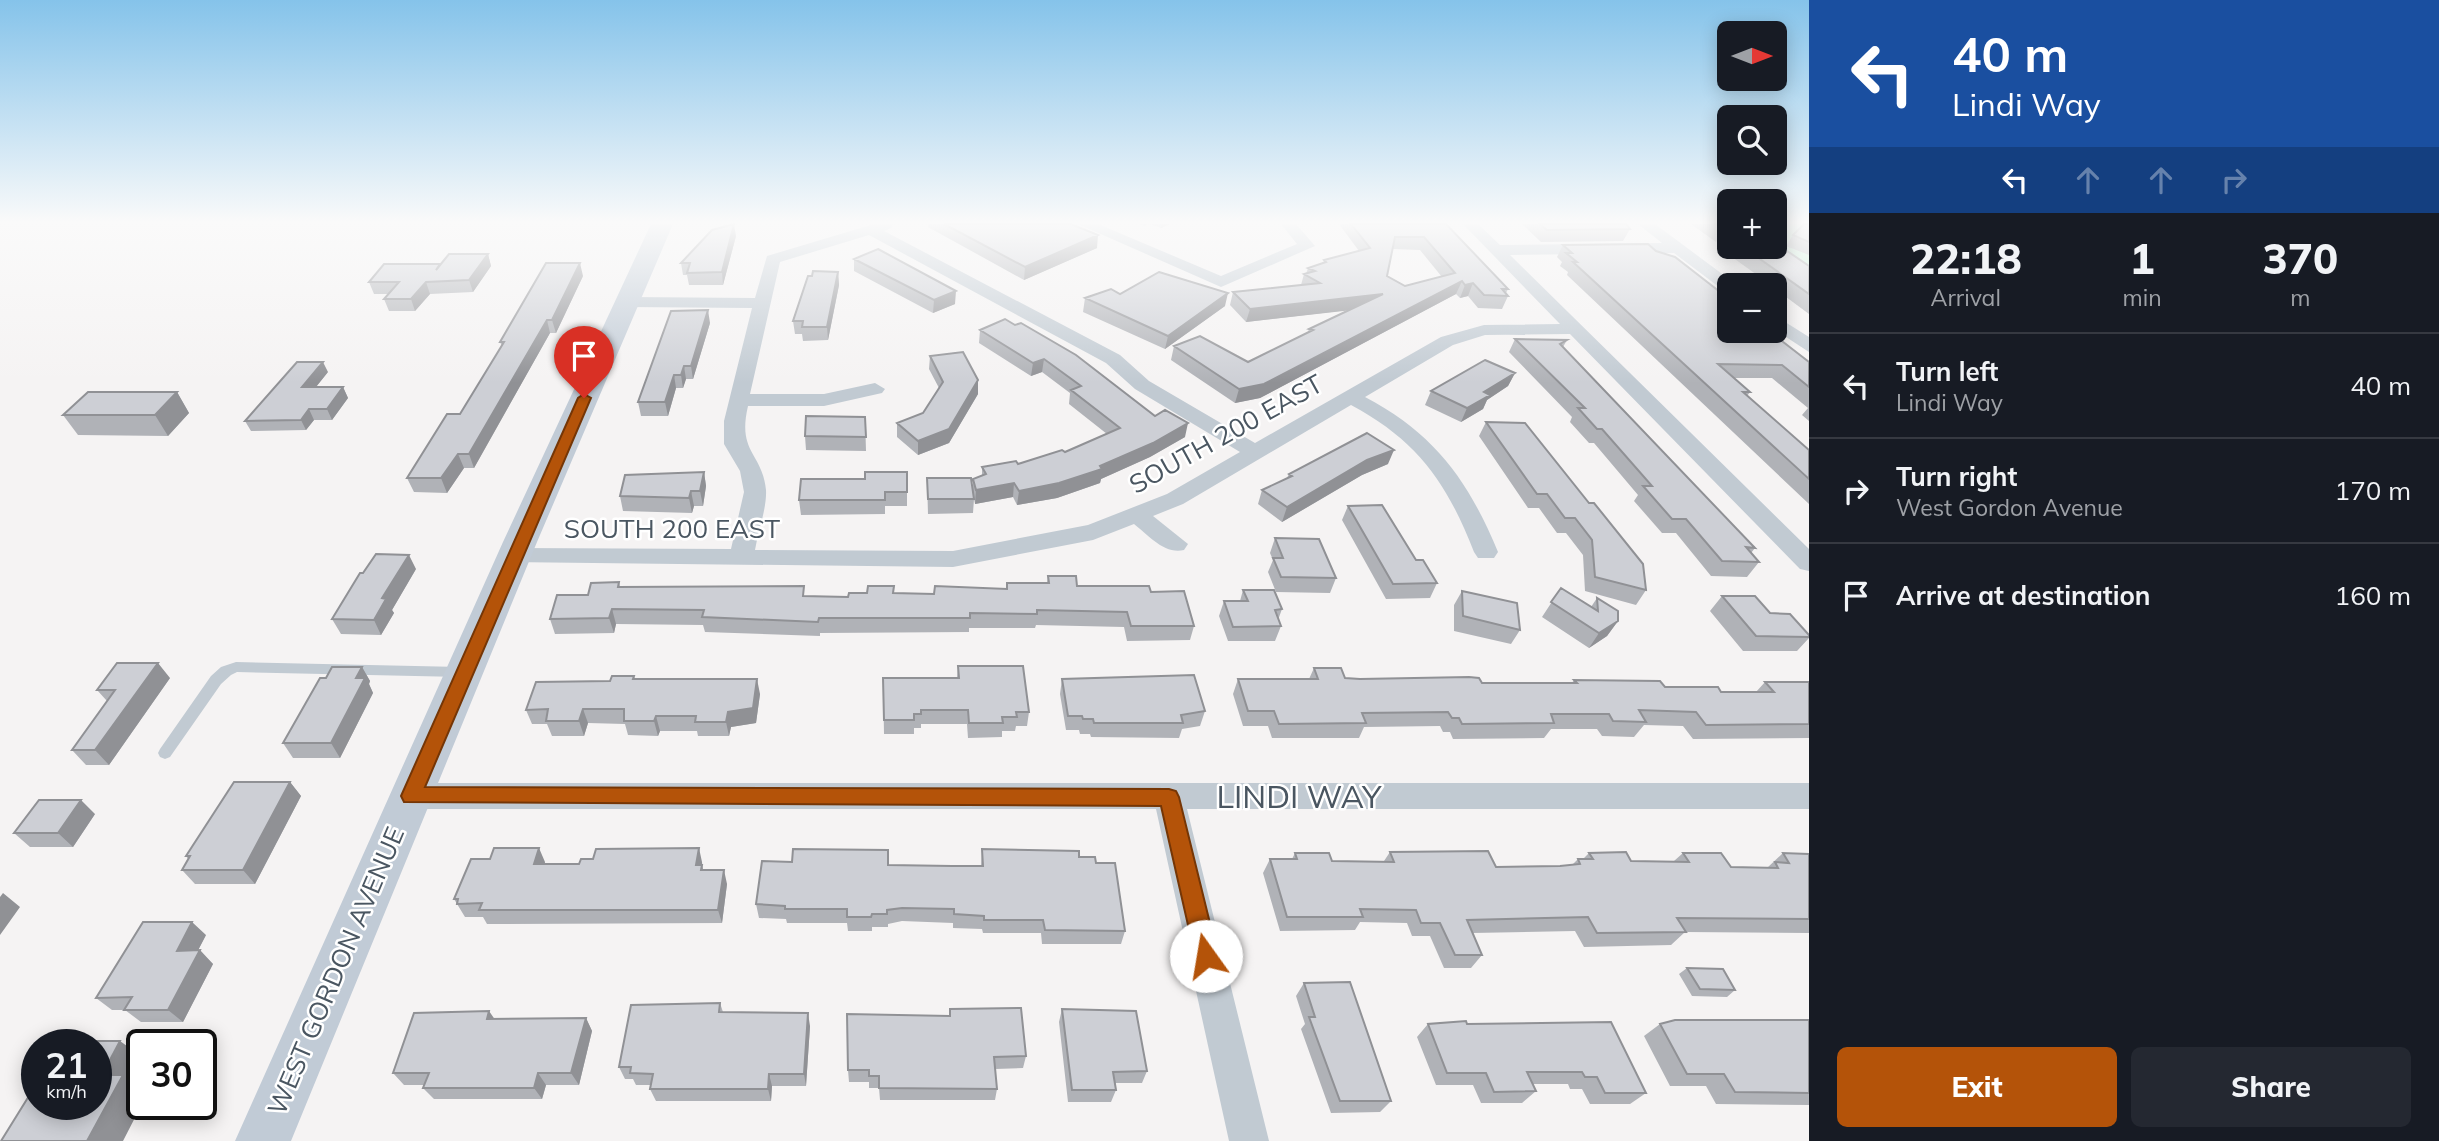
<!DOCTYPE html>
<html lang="en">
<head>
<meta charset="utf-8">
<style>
	:root { --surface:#171b24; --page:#242831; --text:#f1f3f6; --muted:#9ea1a6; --line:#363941; --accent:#b45309 }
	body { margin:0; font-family:Mulish,sans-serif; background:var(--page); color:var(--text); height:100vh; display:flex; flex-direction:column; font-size:26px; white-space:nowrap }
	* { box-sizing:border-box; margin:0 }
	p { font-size:23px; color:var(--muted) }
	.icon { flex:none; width:38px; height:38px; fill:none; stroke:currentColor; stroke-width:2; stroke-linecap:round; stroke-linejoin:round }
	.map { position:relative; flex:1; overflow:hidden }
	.panel { display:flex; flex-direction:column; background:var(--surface); width:630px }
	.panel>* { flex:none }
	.banner { background:#1a4fa0; color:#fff; overflow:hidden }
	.needle { width:46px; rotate:90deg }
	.fabs { position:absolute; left:1717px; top:21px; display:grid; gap:14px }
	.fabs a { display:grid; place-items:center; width:70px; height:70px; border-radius:10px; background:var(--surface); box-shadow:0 4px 18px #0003; font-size:35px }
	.speed { position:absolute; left:21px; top:1029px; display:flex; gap:14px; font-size:35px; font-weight:700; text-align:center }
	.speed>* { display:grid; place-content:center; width:91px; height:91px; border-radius:50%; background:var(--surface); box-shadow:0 4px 18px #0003; line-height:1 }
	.speed small { font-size:18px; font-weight:400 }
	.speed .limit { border:4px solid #111; border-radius:10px; background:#fff; color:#111 }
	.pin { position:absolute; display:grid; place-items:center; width:60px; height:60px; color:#fff; margin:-72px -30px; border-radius:50% 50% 50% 0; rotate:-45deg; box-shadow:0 0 7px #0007 }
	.pin .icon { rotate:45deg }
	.me { position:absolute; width:77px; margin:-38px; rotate:347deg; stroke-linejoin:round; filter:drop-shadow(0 0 5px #0008) }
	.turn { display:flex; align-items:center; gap:24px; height:147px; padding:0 28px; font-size:32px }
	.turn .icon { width:91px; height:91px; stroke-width:2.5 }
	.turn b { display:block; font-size:49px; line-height:60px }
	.lanes { display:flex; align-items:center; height:66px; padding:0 28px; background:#0003; justify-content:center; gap:35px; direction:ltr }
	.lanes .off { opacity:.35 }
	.eta { display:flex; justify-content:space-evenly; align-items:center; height:119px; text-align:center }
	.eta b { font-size:42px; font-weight:800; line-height:49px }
	.action { display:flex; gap:14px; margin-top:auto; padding:14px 28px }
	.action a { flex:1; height:80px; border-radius:10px; background:var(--accent); color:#fff; font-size:28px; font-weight:800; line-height:80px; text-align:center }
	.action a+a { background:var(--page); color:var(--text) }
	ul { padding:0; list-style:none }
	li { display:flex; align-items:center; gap:21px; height:105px; padding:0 28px; border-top:2px solid var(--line) }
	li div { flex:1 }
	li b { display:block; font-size:26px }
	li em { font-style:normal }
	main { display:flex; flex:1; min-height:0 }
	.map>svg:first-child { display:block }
</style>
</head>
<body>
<main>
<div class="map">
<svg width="1809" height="1141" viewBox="0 0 1809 1141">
	<rect width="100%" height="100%" fill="#f5f3f3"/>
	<path fill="#c3f1d5" d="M1775,224H1809V277L1774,247Z"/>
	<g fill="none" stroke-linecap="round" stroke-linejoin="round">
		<path stroke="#7ad0a6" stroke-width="2.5" stroke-dasharray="3.5 2.5" stroke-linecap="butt" d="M1774,235L1791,247"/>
		<path fill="#c1cad2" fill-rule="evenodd" d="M236,662L461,667L466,668L468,672L466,676L461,677L237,672L231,675L221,684L170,757L165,759L160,757L158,753L160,749L211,676L221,667Z"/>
		<path fill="#c1cad2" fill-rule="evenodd" d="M874,224H893L891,228L884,231L1120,355L1149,381L1255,443L1441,337L1484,325L1560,324L1463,224H1478L1500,245L1662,243L1638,224H1655L1737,285H1729V291L1723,290L1674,253L1510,255L1809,549V571L1800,569L1570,334L1485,335L1453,345L1365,397C1435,434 1468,480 1498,552L1494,558H1478L1474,552C1447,483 1418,441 1351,405L1183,504L1153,516L1188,544L1184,550C1165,555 1148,535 1134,524L1093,540L953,567L505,562L502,556L505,550L514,548L731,549L744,492L740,471L724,444V421L752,308L627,307L618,302L627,297L755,298L767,256ZM869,235L1106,363L1135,389L1240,452L1167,494L1088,525L953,551L755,550C758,531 767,508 766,490C762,452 737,453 748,406H824L882,393L885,389L875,383L824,394H750L780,262Z
			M1078,224H1098L1221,276L1297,244L1281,224H1296L1315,246L1221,287Z
			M1774,315L1809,337V352L1774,329Z
			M412,783H1809V809H1187L1269,1141H1229L1156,809H412L401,805L397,796L401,787Z"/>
		<path fill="#c1cbd6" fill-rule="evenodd" d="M651,224H673L537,542L291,1141H235L503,542Z"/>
	</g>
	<path fill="#b0b2b7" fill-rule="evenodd" d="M928,224H1071L1097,248L1024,280L928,227Z
		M1139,224H1170L1161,228L1149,224L1145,226Z
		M1339,224H1446L1508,289L1506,293L1508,296L1502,309L1478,308L1468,296L1460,298L1456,294L1260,398L1235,403L1171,360L1174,346L1248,362L1308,332L1309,329L1348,310L1246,322L1230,305L1233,292L1301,285L1304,274H1306L1308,268L1323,263L1324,260L1359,251ZM1393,249L1420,250L1442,277L1405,286L1387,276Z
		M1511,224H1626L1630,229L1623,241L1541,242L1522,224Z
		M1691,224H1723V229L1716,242Z
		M1809,224V255L1786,246L1793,235Z
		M736,236L723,285H689L687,275H683L681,263Z
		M1563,245L1656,251L1809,362V421L1802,415L1808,408L1772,378H1734L1750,392L1747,396L1809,450V504L1567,275L1568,272L1560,266L1562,262L1557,257Z
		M1738,247H1774L1809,266V314L1774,288V285H1771L1732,257Z
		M488,254L491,266L473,292L430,294L415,311H389L384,299L388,294H374L369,282L440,264Z
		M854,259L955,304L933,313L854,271Z
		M838,272L839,285L828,340L803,341L802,334H795L793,321L812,276Z
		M583,276L556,333H550L474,468H464L447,493L414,492L407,478L460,414L502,346L500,342Z
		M1120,294L1225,306L1165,349L1083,312L1085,298Z
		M1005,319L1155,416L1185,437L1150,457L1101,479L1100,483L1057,498L1017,505L1013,497L975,504L974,499L973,513L928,514L927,478L973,488V479L982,476V467L1018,464L1065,452L1107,434L1069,404L1070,393L1042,372L1031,376L979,343L980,330Z
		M710,323L693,379H686L683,388H676L668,416H641L638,402Z
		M1515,339L1567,340L1563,347L1755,548L1751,553L1759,562L1747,577L1711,576L1676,533H1662L1634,501L1638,495L1594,443H1589L1570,422L1572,417L1509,352Z
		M930,356L978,394L949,443L918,455L897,437V423L923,413L939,388L929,369Z
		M328,372L316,387H343L348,398L332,420H314L306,430L251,431L245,421Z
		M1515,373L1508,386L1487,400L1483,409L1461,422L1425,405L1431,391Z
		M177,392L189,413L168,436L78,435L63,415Z
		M865,417L866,451L806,450L805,436Z
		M1486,422L1646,590L1636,605L1585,591L1583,555L1566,533H1557L1539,508H1528L1479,436Z
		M1388,464L1362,475L1282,522L1258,504L1262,490L1287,478L1289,474Z
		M704,472L706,486L703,506H694L692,513L623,511L620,496Z
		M907,472V506H885V514L801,515L799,500L865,479Z
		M1348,506L1416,560L1437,583L1430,598L1386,599L1342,520Z
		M1275,538L1336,578L1330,593L1276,592L1268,572L1273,560L1270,553Z
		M416,569L392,610L394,613L381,635L341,634L332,619Z
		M1048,576L1077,586L1151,592L1194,626L1190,640L1127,641L1124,627L1036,625L1035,628H969V632L820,633V636L705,632L703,625L616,624L614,633L555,634L550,619L588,595L619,582L620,587L805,596L848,597L894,593L934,594L1006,589L1007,583H1047Z
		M1561,588L1591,607L1597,598L1618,621L1607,636L1589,648L1542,617Z
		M1243,590L1282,609L1278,620L1281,626L1275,641H1228L1219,616L1224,601H1240Z
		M1462,591L1520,630L1511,644L1454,631V605Z
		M1722,596L1770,613L1809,635V638L1797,651H1743L1710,611Z
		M958,666L1029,712L1027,726H1016L1015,731H1002V737L968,738L967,724H921V728H914V734H884L883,678H957Z
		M362,667L370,681L369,684L373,693L340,758H293L283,743L326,678Z
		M1314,668L1345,678L1482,683H1572L1574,680L1721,692H1756L1765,682H1809V738L1693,739L1683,726L1644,725L1634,737L1602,736L1597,729H1551L1544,738L1453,739L1450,732H1443L1440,726L1364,727L1359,738H1272L1268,726H1243L1233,694L1238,679H1309Z
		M634,676L635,679L760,694L756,723L731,727L729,736H698L697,731H660L658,736L628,735L625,724L588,723L584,736H552L547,724H532L526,710L610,681Z
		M170,678L109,765H86L72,750L107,701L97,690Z
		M1062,679L1205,711L1200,726L1182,729L1179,738L1091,737L1090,734H1080L1079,730H1066L1060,694Z
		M290,782L301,796L255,884H195L182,870L188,859L186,856Z
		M95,814L73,847H30L14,833Z
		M982,849L1079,857L1096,863L1125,931L1121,944H1042L1041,933H983L982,929L953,928V923L902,921L888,924V927H872V931H848L847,923H787L786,919L759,918L756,904L889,865L981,866Z
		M1390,852L1496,867L1560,866L1572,865L1578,859H1583L1589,853L1631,861H1674L1683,853L1731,867L1767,868L1783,853L1809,854V933L1685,932L1671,945L1584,947L1575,931L1472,933L1482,955L1471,968H1444L1430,936H1412L1407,923L1360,922L1355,930L1280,931L1263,873L1270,859H1292L1295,853L1332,861H1384Z
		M545,862V864L702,862L703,870L727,884L722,923L487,924L483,917H465L454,899Z
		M206,935L198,950L213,964L183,1022H141L125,1010H112L96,998Z
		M1687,968L1735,990L1727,997L1692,996L1679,974Z
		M1304,983L1391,1101L1380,1112L1331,1113L1301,1029L1305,1024L1296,996Z
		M720,1003L723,1012L810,1026L806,1086H772L771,1101H656L650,1089L651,1085H636L633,1079H625L619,1067Z
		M950,1009L1026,1056L1023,1068L995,1069L997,1089L995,1100H880L879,1088H869V1082H849L848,1070L949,1016Z
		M1062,1009L1147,1071L1142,1083H1115L1116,1090L1111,1102H1068L1059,1022Z
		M586,1018L592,1031L579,1085H546L542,1099H434L423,1088L424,1085H404L393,1073L494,1019Z
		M1809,1020V1105L1716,1104L1706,1086H1670L1644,1036L1660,1024Z
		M1428,1024H1467L1646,1093L1630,1104H1590L1582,1089H1570L1568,1084H1532L1536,1091L1522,1103H1481L1473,1085H1436L1417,1037Z"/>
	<path fill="#909195" d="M734,224L736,236L723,285L722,272Z
		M1161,224H1170L1161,228Z
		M1098,235L1097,248L1024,280L1025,267Z
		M488,254L491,266L473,292L469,280Z
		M580,263L583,276L556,333L552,320Z
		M838,272L839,285L828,340L827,327Z
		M1462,281L1456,294L1260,398L1235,403L1239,389Z
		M426,282L430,294L415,311L411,299Z
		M1473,283L1468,296L1460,298L1465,285Z
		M956,291L955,304L933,313L934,300Z
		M1228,293L1225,306L1165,349L1168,336Z
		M1383,294L1379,307L1246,322L1250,309Z
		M708,310L710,323L693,379L691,366Z
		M547,320L550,333L474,468L469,454Z
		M1044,359L1042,372L1031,376L1033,363Z
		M323,362L328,372L307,398L302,387Z
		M684,366L686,379L683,388L681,375Z
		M1515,373L1508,386L1487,400L1483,409L1461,422L1467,408L1484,392Z
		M674,375L676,388L668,416L665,402Z
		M978,380V394L949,443L918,455V441Z
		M343,387L348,398L332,420L327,409Z
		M177,392L189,413L168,436L155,415Z
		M309,409L314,420L306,430L301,420Z
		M1188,423L1185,437L1150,457L1101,479L1100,483L1057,498L1017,505L1019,491L1100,466Z
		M1394,450L1388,464L1362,475L1282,522L1287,507L1367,460Z
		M458,454L464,468L447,493L441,478Z
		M704,472L706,486L703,506L700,491Z
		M1014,483L1013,497L975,504L976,490Z
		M691,491L694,506L692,513L689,498Z
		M409,555L416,569L392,610L394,613L381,635L374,620L382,598Z
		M612,609L616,624L614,633L609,618Z
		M1618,621L1607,636L1589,648L1599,633Z
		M158,663L170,678L109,765L95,750Z
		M362,667L370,681L369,684L373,693L340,758L331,743L356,678Z
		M757,679L760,694L756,723L731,727L729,736L726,722L728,712Z
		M583,709L588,723L584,736L579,721Z
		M656,716L660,731L658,736L654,721Z
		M290,782L301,796L255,884L243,870Z
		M81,800L95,814L73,847L58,833Z
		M539,848L545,862L541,878L534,864Z
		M699,848L702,862V866L705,879L696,865Z
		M724,870L727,884L722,923L718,910Z
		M3,893L20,907L0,935V897Z
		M192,922L206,935L191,964L177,951Z
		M200,950L213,964L183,1022L168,1010Z
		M489,1011L498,1024L487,1019Z
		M808,1013L810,1026L806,1086L804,1074Z
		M586,1018L592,1031L579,1085L571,1073Z
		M120,1041L142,1057V1064L133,1082L142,1088V1104L123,1141H87L102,1075Z
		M538,1073L546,1085L542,1099L534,1088Z
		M769,1074L772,1086L771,1101L768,1089Z"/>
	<path fill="#cdcfd5" stroke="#909195" stroke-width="2" fill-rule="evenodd" d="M734,224L722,272L687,273L690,263H681L712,230Z
		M944,224H1071L1098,235L1025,267Z
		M1351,224H1446L1508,289H1502L1508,296L1484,295L1473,283L1465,285L1462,281L1264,384L1239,389L1174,346L1200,336L1248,362L1313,330L1309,329L1383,294L1250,309L1233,292L1320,283L1304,274L1315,271L1308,268L1326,262L1324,260L1370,248ZM1395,237H1424L1455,273L1405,286L1387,276Z
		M1540,224H1626L1630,229L1547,230Z
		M1715,224H1723V229Z
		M1804,224H1809V242L1793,235Z
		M1648,244L1656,251L1675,257L1729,299V331H1769L1809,362V387L1782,365L1718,364L1750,392H1743L1809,450V479L1573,262H1577L1566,253H1572L1563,245Z
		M1774,244H1777L1809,266V294L1743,247H1774Z
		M878,249L956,291L934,300L854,259Z
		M449,254H488L469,280L426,282L411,299H384L399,282H369L384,264H440L436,270Z
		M546,263H580L552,320H547L469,454H458L441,478H407L447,414H460L504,342H500Z
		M813,271L838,272L827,327H802L803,321H793L808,276H812Z
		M1159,272L1228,293L1168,336L1085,298L1111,289L1120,294Z
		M708,310L691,366H684L681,375H674L665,402H638L671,311Z
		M1005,319L1015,325L1021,323L1076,355L1155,416L1165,410L1188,423L1153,443L1100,466L1102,469L1059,483L1019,491L1014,483L976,490L973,479L986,474L982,467L1016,461L1018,464L1062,450L1065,452L1120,428L1071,390L1081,386L1044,359L1033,363L980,330Z
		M1515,339L1567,340L1560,344L1755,548L1746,547L1759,562L1722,561L1686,519H1672L1643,486H1652L1602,429H1597L1578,408H1585Z
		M963,352L978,380L949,429L918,441L897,423L923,413L943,382L930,356Z
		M1485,360L1515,373L1484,392L1490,395L1467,408L1431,391Z
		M297,362H323L302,387H343L327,409H309L301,420L245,421Z
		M88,392H177L155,415H63Z
		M806,416L865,417L866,437L805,436Z
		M1486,422L1525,423L1589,503H1594L1643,564L1646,590L1595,577L1592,540L1575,518H1565L1547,494H1537Z
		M1367,433L1394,450L1367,460L1287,507L1262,490L1292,476L1289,474Z
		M704,472L700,491H691L689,498L620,496L625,475Z
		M865,472H907V492H885V500H799L801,479H865Z
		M927,478H971L974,499H928Z
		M1382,505L1416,560H1423L1437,583L1393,584L1348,506Z
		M1275,538L1319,539L1336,578L1281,577L1273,558H1283Z
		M376,554L409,555L382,598L386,599L374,620L332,619L360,573H363Z
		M1048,576H1076L1077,586H1149L1151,592L1184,591L1194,626H1131L1127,612L1037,610V614L970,613V618H819L818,622L702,617L704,610L612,609L609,618L550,619L557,595H588L591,583L619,582L618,587L804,586L803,596L848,597L849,593H867L868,586H894L893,593L934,594L935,586L1007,589V583H1049Z
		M1561,588L1598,611L1597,598L1618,611V621L1599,633L1551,602Z
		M1243,590H1274L1282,609L1275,610L1281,626L1233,627L1224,601H1248Z
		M1462,591L1517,603L1520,630L1463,616Z
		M1722,596H1755L1770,613L1790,614L1809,635V637L1756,636Z
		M117,663H158L95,750H72L115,690H97Z
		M958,666H1023L1029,712H1016L1017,717H1002L1003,723H969L968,710H921V714H914V720H884L883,678H959Z
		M332,667H362L356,678H365L331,743H283L320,678H326Z
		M1314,668H1341L1345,678L1360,679L1469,677L1479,678L1482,683H1577L1574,680L1660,681L1665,687H1718L1721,692H1774L1765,682H1809V724L1706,725L1696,712L1639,710L1646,722L1613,721L1609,714H1551L1554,723L1462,724L1459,718H1452L1448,712L1362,713L1366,723L1279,724L1274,711H1248L1238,679H1318Z
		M1194,675L1205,711L1181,715L1183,723H1094L1093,719H1083L1082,716H1068L1062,679Z
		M612,676H634L633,679H757L753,708L728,712L726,722H695L696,716H656L654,721H624V709H583L579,721H546L548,709L526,710L536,682L610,681Z
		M234,782H290L243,870H182L190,856H186Z
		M39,800H81L58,833H14Z
		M494,848H539L534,864H579L581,859H593L596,849L699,848L696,865H702L701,870H724L718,910H479L482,903L457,904L458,899H454L471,859H490Z
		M793,849L888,850V865L952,866H983L982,849L1079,851V857H1095L1096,863H1115L1125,931L1045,930L1043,920H984V916L954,914V909L902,908L887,910V914H872L871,917H847V909H785V906L756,904L762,861L792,862Z
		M1488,851L1496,867L1560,866L1580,864L1578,859H1593L1589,853L1626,852L1631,861L1689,862L1683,853H1721L1731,867L1778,868L1775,862L1789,863L1783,853L1809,854V919L1677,918L1686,932L1597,933L1588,917L1467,920L1482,955H1455L1440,923H1421L1416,910L1360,909L1363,917H1287L1270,859H1297L1295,853H1329L1332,861L1394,862L1390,852Z
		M143,922H192L177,951L200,950L168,1010H124L132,997L96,998Z
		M1687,968L1723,969L1735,990L1700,989Z
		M1350,982L1391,1101H1340L1309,1017H1315L1304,983Z
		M720,1003L719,1012L808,1013L804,1074H769L768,1089H650L653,1074L630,1073L631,1067H619L631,1005Z
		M1021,1008L1026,1056L994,1057L997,1089L879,1088V1076H869V1070H848L847,1014L950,1016V1009Z
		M1062,1009L1136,1011L1147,1071L1113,1072L1116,1090H1072Z
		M489,1011L487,1019L586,1018L571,1073H538L534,1088H423L429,1073H393L414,1013Z
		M1675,1020H1809V1093L1735,1092L1724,1074H1687L1660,1024Z
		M1466,1021L1467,1024L1611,1022L1646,1093H1605L1597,1077H1585L1582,1072H1527L1536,1091L1494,1092L1486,1073H1447L1428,1024Z
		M63,1041H120L102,1075H123L87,1141H1L37,1083V1104H96V1045H60Z"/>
	<linearGradient id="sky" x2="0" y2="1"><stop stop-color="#85c3ea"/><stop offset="0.58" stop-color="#fafafa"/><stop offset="1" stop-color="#fafafa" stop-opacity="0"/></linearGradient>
	<rect width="1809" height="383" fill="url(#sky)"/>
	<path fill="#b45309" stroke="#753606" stroke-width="2" d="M584,394L591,398L425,787L1169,789L1176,791L1179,797L1218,956L1214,964L1206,967L1198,964L1195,956L1161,806L404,802L401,796L578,398Z"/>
	<g text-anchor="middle" stroke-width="5" stroke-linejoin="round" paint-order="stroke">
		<g font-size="26" fill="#4a5661" stroke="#fff">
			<text transform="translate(1226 434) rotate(-29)" y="9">SOUTH 200 EAST</text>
			<text x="672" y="538">SOUTH 200 EAST</text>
			<text transform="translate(336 971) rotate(-67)" y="9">WEST GORDON AVENUE</text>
		</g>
		<g font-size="32" fill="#4a5661" stroke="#fff">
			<text x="1299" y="808">LINDI WAY</text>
		</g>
	</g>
</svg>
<div class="fabs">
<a><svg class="needle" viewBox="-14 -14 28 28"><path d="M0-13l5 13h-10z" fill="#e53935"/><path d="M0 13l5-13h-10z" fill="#9ea1a6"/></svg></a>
<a><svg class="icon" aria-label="search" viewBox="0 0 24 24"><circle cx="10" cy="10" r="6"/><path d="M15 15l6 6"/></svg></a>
<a>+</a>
<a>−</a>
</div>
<div class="speed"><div>21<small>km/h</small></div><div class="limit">30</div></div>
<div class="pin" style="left:584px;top:398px;background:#d93025"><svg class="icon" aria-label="arrive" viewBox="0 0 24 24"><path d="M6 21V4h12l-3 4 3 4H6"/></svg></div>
<svg class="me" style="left:1206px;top:956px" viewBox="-20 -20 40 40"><circle r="19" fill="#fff"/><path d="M0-13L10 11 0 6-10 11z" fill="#b45309"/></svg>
</div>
<section class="panel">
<div class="banner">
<div class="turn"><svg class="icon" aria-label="left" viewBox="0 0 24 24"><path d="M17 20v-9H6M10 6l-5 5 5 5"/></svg><div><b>40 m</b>Lindi Way</div></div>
<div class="lanes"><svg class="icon" aria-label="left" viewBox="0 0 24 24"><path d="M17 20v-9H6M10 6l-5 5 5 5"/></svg><svg class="icon off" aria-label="ahead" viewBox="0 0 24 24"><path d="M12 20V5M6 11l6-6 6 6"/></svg><svg class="icon off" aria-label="ahead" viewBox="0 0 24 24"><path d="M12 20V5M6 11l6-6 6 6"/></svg><svg class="icon off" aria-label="right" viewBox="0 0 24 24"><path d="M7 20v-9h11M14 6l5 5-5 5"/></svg></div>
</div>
<div class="eta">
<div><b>22:18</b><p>Arrival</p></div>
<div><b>1</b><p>min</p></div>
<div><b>370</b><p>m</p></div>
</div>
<ul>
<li><svg class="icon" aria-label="left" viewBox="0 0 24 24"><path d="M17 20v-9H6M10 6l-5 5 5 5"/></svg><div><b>Turn left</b><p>Lindi Way</p></div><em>40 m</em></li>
<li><svg class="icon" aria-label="right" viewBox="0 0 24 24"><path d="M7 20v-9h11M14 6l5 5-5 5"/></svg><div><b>Turn right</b><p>West Gordon Avenue</p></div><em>170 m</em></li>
<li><svg class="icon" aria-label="arrive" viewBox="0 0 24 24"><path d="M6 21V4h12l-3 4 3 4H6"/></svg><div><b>Arrive at destination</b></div><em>160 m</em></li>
</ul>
<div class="action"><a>Exit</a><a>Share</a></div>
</section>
</main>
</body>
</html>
